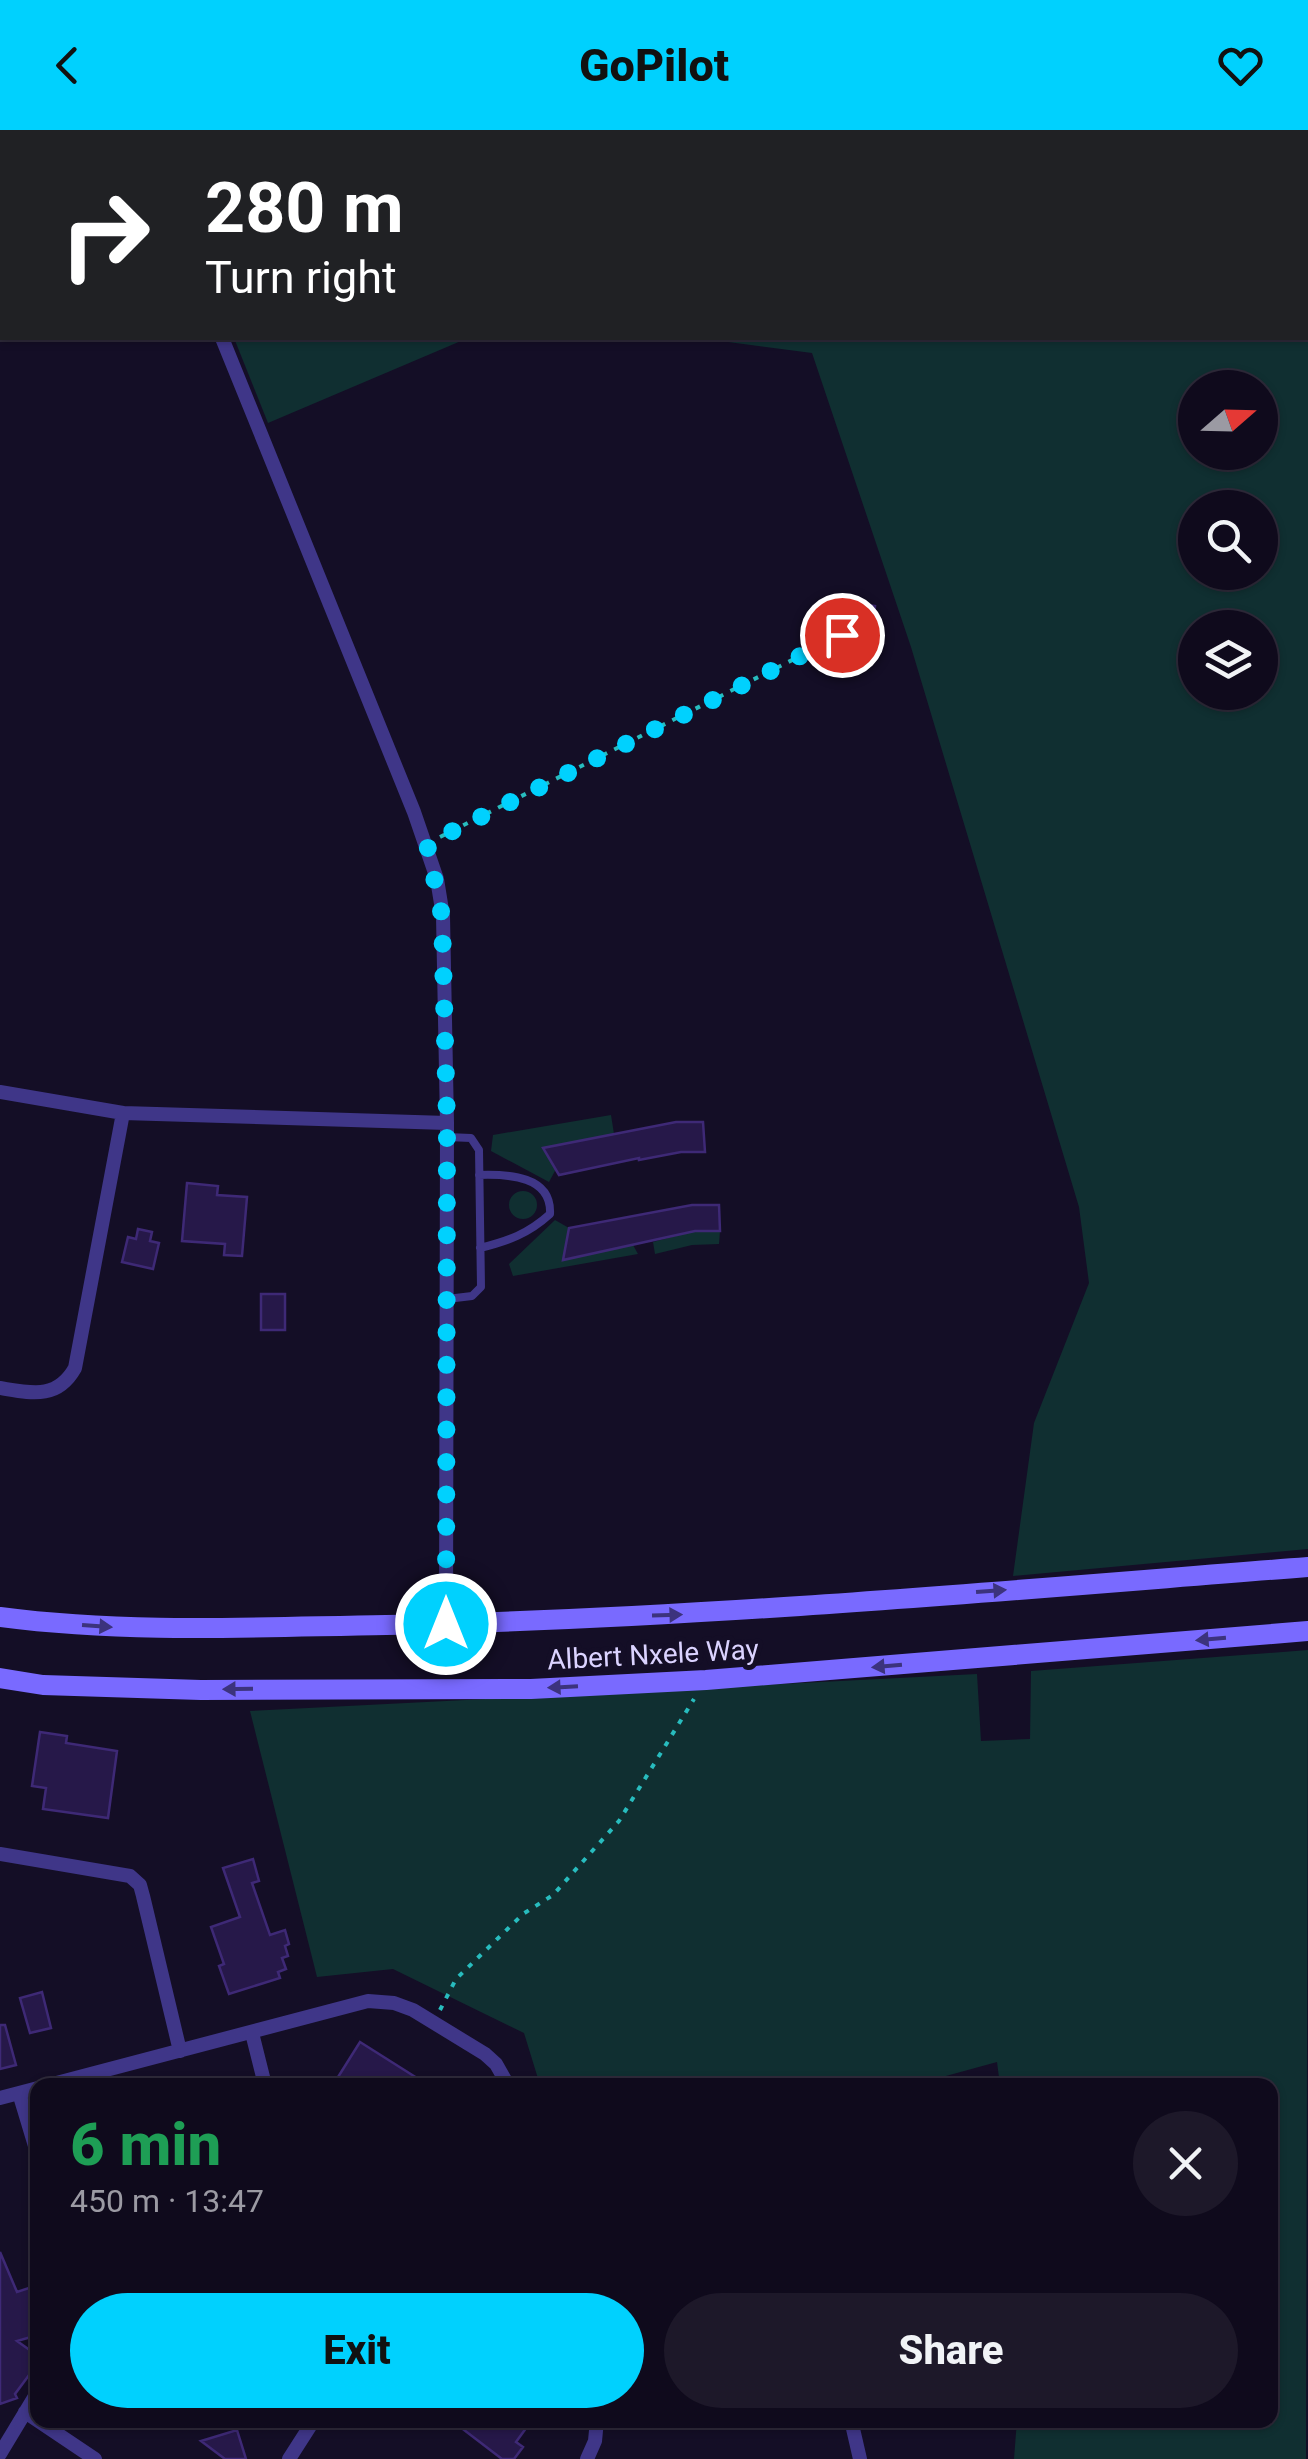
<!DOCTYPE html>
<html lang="en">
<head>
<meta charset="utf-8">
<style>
	:root { --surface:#0f0a1c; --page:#1d1829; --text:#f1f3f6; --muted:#9b9aa3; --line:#2f2b3b; --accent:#00d1fe }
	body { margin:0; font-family:Roboto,sans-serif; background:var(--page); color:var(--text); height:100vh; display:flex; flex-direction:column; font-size:38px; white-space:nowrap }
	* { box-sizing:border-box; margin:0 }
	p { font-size:32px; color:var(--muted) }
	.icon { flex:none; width:55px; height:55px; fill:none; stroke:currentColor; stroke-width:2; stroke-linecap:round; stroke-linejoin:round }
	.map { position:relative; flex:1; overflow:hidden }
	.side { position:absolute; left:30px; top:1948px; width:1248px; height:350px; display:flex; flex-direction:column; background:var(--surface); border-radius:20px; box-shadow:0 2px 8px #0004,0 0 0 2px var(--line) }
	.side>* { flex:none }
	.top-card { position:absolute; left:0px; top:0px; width:1310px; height:210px; box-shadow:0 2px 8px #0004,0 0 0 2px var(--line); background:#202124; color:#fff; overflow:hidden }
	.needle { width:65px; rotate:70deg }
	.controls { position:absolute; left:1178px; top:240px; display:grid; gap:20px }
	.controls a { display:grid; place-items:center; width:100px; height:100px; border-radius:50%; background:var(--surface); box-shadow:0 2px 8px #0004,0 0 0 2px var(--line); font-size:50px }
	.pin { position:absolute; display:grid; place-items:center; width:85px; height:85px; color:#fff; margin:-42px; border:5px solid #fff; border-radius:50%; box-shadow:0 2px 10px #0007 }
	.me { position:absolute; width:110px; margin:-55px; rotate:0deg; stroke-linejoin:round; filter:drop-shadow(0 0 8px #0008) }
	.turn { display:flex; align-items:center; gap:35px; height:210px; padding:0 40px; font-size:45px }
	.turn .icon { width:130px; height:130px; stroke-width:2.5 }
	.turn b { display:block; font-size:70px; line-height:85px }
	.round { display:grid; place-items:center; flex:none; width:105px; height:105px; border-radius:52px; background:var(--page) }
	.overview { display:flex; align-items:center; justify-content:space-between; height:170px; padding:0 40px }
	h1 { font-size:60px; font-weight:800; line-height:75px; color:#1e9e55 }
	.primary-button { display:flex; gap:20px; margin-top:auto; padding:20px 40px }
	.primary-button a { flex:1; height:115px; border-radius:60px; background:var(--accent); color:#111; font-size:40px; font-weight:800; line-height:115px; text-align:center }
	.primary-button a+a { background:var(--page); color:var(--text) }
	header { display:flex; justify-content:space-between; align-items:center; height:130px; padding:0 40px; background:var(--accent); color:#111; font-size:45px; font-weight:800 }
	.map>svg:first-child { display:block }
</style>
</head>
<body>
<header><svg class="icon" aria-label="back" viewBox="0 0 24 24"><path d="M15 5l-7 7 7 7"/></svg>GoPilot<svg class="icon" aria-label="heart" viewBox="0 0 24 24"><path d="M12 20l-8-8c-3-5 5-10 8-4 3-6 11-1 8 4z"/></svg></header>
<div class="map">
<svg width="1308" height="2329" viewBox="0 0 1308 2329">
	<rect width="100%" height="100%" fill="#140e26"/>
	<path fill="#102f31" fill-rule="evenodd" d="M0,0L123,2H2L0,149Z
		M169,0H1308V1419L1013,1446L1034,1293L1089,1153L1079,1077L911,517L812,223L698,208H1308V2ZM1195,258H1260V322H1195ZM1195,378H1260V442H1195ZM1195,498H1260V562H1195Z
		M234,208H468L268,293Z
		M611,985L614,1004L556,1039L549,1052L491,1021L493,1005Z
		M509 1075a14 14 0 1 1 28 0a14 14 0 1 1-28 0Z
		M555,1090L569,1098L564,1130L633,1115L638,1124L513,1146L509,1134Z
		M695,1101H720L719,1114L692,1115L655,1124L653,1112Z
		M1308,1520L1306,2329H1014L1017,2290H1270V1955H1000L997,1932L913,1955H540L524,1903L393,1839L317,1847L250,1581L977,1544L981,1611L1030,1609L1031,1541Z"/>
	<path fill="#261849" stroke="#3e2976" stroke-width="2.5" d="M856,473L875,476L873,500L853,497Z
		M676,992H703L705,1022H681L639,1030V1028L559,1045L543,1018Z
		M187,1053L218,1056L217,1065L247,1067L242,1126L224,1125L225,1114L182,1111Z
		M692,1075H719L720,1101H695L563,1130L569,1098Z
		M138,1099L152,1102L150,1111L159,1113L153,1139L122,1132L128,1107L136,1109Z
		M261,1164H285V1200H261Z
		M40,1602L67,1606L66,1613L117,1621L108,1688L43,1679L46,1658L32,1656Z
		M253,1729L259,1751L252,1753L270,1805L285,1800L289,1814L285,1816L288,1826L282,1828L286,1839L278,1842L280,1848L229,1864L219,1836L224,1834L211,1797L240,1787L223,1738Z
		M42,1862L51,1898L30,1903L20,1868Z
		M0,1895H5L16,1935L0,1939Z
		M360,1912L428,1955H333Z
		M0,2122L17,2162L38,2155V2205L17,2211L38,2226V2233L15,2264L17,2268L0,2274Z
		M451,2290H532L516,2312L523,2317L514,2329H502Z
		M237,2300L246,2329H225L201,2311Z"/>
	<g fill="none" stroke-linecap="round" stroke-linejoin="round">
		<path stroke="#28bcbe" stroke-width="4" stroke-dasharray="5 8" stroke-linecap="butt" d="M440,707L842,505
			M440,1880L456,1849L523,1784L553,1765L619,1691L694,1569"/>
		<path stroke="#3f3688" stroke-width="8" d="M479,1045C509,1044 552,1046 550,1084C528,1104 508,1111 480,1118
			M447,1169L472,1166L481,1157L479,1020L471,1008L447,1007"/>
		<path stroke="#3f3688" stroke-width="14" d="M155,0V2
			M222,208L414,682L437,749L443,786L447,993L446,1494
			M0,962L123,983L447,993
			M0,1258C31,1263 57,1270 75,1238L123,983
			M0,1724L130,1746L140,1755L143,1766L180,1921
			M252,1903L265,1955
			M49,1955L368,1871L394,1873L413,1880L485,1924L496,1934L508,1955
			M19,1963L38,2026
			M0,1968L38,1958
			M25,2282L95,2329
			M851,2290L860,2329
			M0,2324L38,2261
			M289,2329L314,2290
			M587,2329L595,2311L597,2290"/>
		<path stroke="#796aff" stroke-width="20" d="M0,1487C128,1504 257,1497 386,1495C694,1489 1001,1461 1308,1437
			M0,1548L43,1555L201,1560L531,1559L706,1550L1308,1501"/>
	</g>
	<defs><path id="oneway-solid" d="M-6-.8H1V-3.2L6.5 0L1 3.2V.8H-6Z" transform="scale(2.5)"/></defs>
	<g fill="#3c337d">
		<use href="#oneway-solid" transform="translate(991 1461) rotate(-4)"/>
		<use href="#oneway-solid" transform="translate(667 1485) rotate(-2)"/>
		<use href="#oneway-solid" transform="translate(97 1496) rotate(4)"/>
		<use href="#oneway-solid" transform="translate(1211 1509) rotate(175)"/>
		<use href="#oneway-solid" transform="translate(887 1536) rotate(175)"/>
		<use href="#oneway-solid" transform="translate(563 1557) rotate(177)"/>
		<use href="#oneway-solid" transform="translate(238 1559) rotate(179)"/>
	</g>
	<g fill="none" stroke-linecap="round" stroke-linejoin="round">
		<path stroke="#00d1fe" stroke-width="18" stroke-dasharray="0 32.4" d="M446,1494L447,993L442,786L427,714L842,505"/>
	</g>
	<g text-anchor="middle" stroke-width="10" stroke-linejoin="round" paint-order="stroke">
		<g font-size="28" fill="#dbd3ff" stroke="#140e26">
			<text transform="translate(653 1524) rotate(-3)" y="10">Albert Nxele Way</text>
		</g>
	</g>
</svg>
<div class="controls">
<a><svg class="needle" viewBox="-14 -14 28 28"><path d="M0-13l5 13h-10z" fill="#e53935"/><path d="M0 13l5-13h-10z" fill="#9b9aa3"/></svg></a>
<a><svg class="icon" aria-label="search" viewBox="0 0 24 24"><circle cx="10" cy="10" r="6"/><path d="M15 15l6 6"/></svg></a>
<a><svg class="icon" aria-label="layers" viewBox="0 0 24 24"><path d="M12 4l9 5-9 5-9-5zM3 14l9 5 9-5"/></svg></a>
</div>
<div class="pin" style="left:842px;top:505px;background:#d93025"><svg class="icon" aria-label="arrive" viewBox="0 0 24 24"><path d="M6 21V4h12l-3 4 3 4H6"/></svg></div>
<svg class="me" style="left:446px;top:1494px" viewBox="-20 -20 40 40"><circle r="17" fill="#00d1fe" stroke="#fff" stroke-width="3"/><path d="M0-11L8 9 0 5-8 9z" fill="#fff"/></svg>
<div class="top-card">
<div class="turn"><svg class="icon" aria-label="right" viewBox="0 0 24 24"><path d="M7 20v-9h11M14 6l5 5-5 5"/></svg><div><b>280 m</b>Turn right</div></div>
</div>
<section class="side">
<div class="overview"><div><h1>6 min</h1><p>450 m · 13:47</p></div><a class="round"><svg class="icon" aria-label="close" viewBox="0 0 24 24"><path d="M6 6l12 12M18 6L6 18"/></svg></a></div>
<div class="primary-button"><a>Exit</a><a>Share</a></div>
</section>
</div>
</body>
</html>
